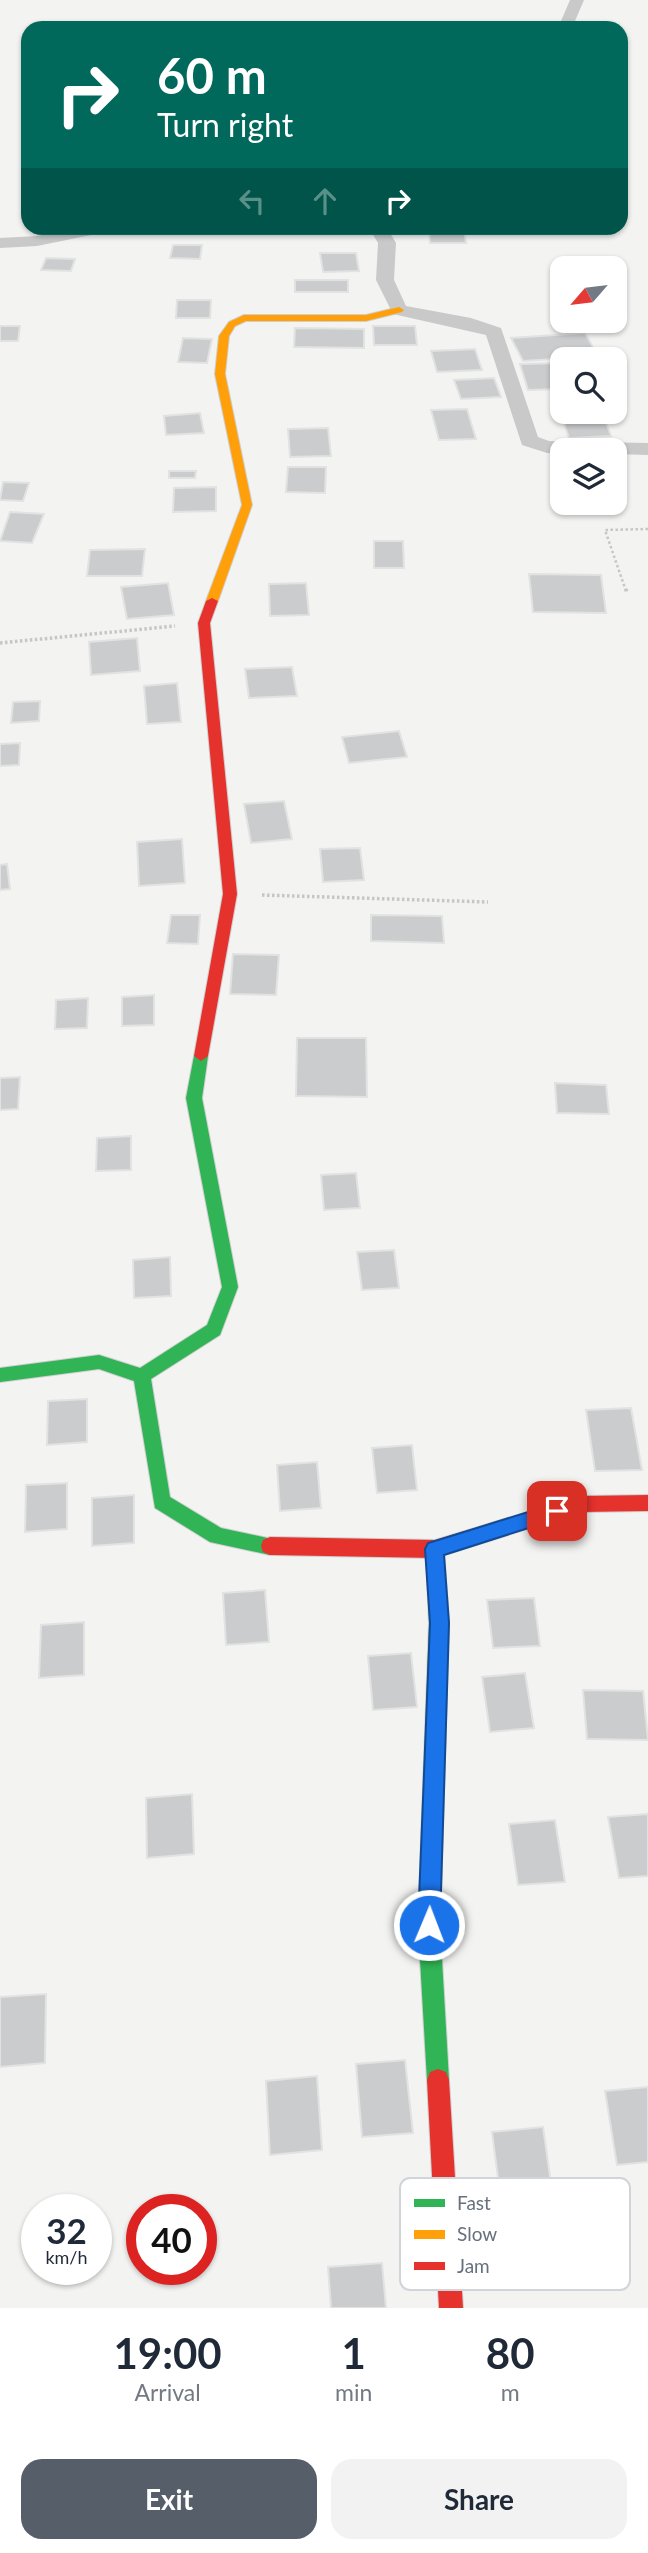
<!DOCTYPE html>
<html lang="en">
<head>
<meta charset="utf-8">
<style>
	:root { --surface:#fff; --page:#f2f2f3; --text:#1f2937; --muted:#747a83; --accent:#555e69 }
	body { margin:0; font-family:Lato,sans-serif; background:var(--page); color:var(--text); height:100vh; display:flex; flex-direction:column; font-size:26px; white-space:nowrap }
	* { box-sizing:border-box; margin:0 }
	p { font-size:23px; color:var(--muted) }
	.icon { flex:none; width:38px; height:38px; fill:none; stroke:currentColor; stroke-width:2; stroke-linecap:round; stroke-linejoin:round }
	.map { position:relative; height:2308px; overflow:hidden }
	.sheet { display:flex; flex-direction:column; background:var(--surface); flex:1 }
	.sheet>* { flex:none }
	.top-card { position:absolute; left:21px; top:21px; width:607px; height:214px; border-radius:21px; box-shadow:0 2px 5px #0004; background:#00695c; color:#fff; overflow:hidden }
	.needle { width:46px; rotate:242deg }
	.controls { position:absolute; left:550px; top:256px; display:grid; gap:14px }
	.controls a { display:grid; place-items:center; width:77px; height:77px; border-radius:14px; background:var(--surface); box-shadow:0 2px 5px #0004; font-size:35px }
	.speed { position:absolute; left:21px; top:2194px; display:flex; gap:14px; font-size:35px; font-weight:700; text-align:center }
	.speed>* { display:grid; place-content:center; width:91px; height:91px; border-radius:50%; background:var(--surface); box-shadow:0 2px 5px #0004; line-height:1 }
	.speed small { font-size:18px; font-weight:400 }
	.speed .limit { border:10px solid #d22; background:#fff; color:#111 }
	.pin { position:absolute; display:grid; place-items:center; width:60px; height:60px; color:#fff; margin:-30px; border-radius:14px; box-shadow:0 4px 10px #0006 }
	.me { position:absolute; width:77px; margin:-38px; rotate:1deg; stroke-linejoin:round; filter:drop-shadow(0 0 5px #0008) }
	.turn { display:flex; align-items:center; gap:24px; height:147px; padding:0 21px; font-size:32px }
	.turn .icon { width:91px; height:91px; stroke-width:2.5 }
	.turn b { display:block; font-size:49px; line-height:60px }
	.lanes { display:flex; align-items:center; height:66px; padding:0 21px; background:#0003; justify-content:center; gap:35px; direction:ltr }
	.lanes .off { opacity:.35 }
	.eta { display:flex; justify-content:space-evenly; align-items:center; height:119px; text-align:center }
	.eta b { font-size:42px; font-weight:700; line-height:49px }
	.action { display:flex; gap:14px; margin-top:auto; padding:14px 21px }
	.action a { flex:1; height:80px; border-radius:21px; background:var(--accent); color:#fff; font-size:28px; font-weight:700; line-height:80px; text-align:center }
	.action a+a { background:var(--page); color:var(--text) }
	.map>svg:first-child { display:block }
</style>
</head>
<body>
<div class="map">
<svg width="648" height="2308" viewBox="0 0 648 2308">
	<rect width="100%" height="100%" fill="#f3f3f2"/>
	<path fill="#cbcccd" stroke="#e2e2e2" stroke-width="2" d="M429,230H464L466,243H430Z
		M173,245H202L200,259L170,258Z
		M320,253H356L359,271L323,272Z
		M46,258L75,259L71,271L41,270Z
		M295,280H348V292H295Z
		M177,300H211L210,318H176Z
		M571,320H605L608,329L574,330Z
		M0,326H20L18,341H0Z
		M373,326H415L417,345H374Z
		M295,328L364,329V348L294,347Z
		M585,333L598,356L523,361L511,338Z
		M183,338L212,339L207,363L178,362Z
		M475,349L482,370L437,372L431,351Z
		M562,363V389L528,390L520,364Z
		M494,378L501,397L461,399L454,380Z
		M562,405V411H602L611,436L569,438L558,406Z
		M467,409L476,439L439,440L431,410Z
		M200,413L204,433L166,435L164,416Z
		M328,428L331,456L290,457L288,429Z
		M288,467H326L325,493L286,492Z
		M614,468H622L625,494L614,493Z
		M169,471H196L195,478H169Z
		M3,482L29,483L23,501L0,500Z
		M216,487V511L173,512L174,488Z
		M10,512L44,514L32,543L0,541Z
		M374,541H403L404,568H374Z
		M145,549L142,576H87L90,550Z
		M529,574L601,575L606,613L533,612Z
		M168,583L174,615L127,619L121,587Z
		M306,583L309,615L270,616L269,584Z
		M137,638L140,671L91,675L89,642Z
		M292,667L297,696L249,698L245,669Z
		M177,683L181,722L147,724L144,686Z
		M40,701L39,721L11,723L13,702Z
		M399,731L407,757L349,763L342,737Z
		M20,743L19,765L0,766V744Z
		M284,801L292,839L251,843L244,804Z
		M182,839L185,883L139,886L137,842Z
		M360,848L364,880L323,882L320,849Z
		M7,864L10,889L0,890V865Z
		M171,915H200L198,944L167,943Z
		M371,915L442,916L444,943L371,941Z
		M233,954L279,955L276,995L230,994Z
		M154,995V1025L122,1026V997Z
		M88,998L87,1028L55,1029L56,1000Z
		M297,1038H366L367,1097L296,1096Z
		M20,1077L18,1109L0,1110V1078Z
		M555,1083L606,1085L609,1114L557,1113Z
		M131,1136V1170L96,1171L97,1138Z
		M356,1173L360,1208L324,1210L321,1175Z
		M394,1250L399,1288L362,1290L357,1252Z
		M170,1257L171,1296L134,1298L133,1260Z
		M87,1399V1442L47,1445L48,1401Z
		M631,1408L642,1470L595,1471L586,1410Z
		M412,1445L417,1490L377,1493L372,1448Z
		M317,1462L321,1508L280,1511L277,1465Z
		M67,1483V1529L25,1532L26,1485Z
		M134,1495V1543L92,1546V1498Z
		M265,1590L269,1642L226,1645L223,1593Z
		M534,1598L540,1646L493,1648L487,1600Z
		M84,1622V1675L39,1678L41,1625Z
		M411,1653L417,1707L373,1710L368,1656Z
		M525,1673L534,1728L490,1732L482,1677Z
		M583,1690L643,1691L648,1740L587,1739Z
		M192,1794L194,1854L147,1858L146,1798Z
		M648,1814V1876L619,1878L608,1817Z
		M555,1820L565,1882L518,1885L509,1824Z
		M46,1994L45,2063L0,2067V1997Z
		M405,2060L413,2133L362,2137L356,2064Z
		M317,2076L322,2150L270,2155L266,2081Z
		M648,2087V2162L617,2165L605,2091Z
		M543,2127L554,2204L502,2209L492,2132Z
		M382,2263L386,2308H331L328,2267Z"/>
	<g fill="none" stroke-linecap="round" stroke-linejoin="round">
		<g stroke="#cfcfd0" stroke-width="2">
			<path id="fast" d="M201,1051L208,1056L202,1098L238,1287L220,1335L151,1379L170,1497L221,1528L277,1540L279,1546L277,1552L270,1555L210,1542L155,1508L134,1381L99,1369L0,1382V1368L99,1355L140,1368L207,1325L222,1287L186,1098L194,1056Z
				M435,1540L442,1543L444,1549L449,1623L440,1925L449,2080L446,2088L438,2091L430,2088L427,2080L418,1925L429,1623L426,1549L428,1543Z"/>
		</g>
		<g stroke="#cfcfd0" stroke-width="2">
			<path id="slow" d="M399,307L404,310L402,312L366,321H246L235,326L229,336L225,374L252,505L218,601L208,603L206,601L242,505L215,374L219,336L229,322L244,315H366Z"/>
		</g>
		<g stroke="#cfcfd0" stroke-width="2">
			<path id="jam" d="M212,598L218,601L210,623L237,894L208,1056L201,1061L194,1056L223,894L198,623L206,601Z
				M648,1495V1511L581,1512L435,1558L270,1555L263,1552L261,1546L263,1540L270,1537L435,1540L581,1496Z
				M438,2069L446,2072L449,2080L463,2308H439L427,2080L430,2072Z"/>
		</g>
		<path stroke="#c6c6c7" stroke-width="2" stroke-dasharray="2 2" stroke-linecap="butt" d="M25,177H28"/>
		<path stroke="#c6c6c7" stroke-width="2.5" stroke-dasharray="2.5 2.5" stroke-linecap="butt" d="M626,591L605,530L648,529"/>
		<path stroke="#c6c6c7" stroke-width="3.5" stroke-dasharray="2.5 2.5" stroke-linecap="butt" d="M626,589L627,593
			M0,643L175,626
			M262,895L488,902"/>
		<path fill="#c9c9ca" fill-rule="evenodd" d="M570,0H584L572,28H558Z
			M77,228H109L106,232L37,246L0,248V238L37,236Z
			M354,228H387L396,243L394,280L406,306L471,318L501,328L538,437L549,441L648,443V455L614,454V450H562V453H547L522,445L486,335L393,314L376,280L378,243L372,233L357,232Z"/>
		<use href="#fast" fill="#30b455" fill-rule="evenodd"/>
		<use href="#slow" fill="#ff9f0a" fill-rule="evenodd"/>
		<use href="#jam" fill="#e5322d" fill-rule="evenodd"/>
	</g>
	<path fill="#1a73e8" stroke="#114b97" stroke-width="2" d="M557,1503L563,1506L566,1511L563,1517L444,1555L449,1623L440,1925L437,1933L429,1936L421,1933L418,1925L430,1623L425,1549L428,1543L435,1541Z"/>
	<rect x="400" y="2178" width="230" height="112" rx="10" fill="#fff" stroke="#d1d4d8" stroke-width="2"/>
	<rect x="414" y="2199" width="31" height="8" fill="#30b455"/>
	<rect x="414" y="2230" width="31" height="9" fill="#ff9f0a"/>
	<rect x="414" y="2262" width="31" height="8" fill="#e5322d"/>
	<g font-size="19" fill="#67717e">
		<text x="457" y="2210">Fast</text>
		<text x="457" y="2241">Slow</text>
		<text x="457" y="2273">Jam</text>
	</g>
</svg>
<div class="controls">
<a><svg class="needle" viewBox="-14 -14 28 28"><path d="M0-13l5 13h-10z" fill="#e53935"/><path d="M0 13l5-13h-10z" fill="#747a83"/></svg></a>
<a><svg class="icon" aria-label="search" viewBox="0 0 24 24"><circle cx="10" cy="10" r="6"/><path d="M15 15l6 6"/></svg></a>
<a><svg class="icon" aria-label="layers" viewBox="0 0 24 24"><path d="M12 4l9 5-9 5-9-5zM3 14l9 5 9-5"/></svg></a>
</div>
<div class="speed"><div>32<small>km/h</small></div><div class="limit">40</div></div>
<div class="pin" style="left:557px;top:1511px;background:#d93025"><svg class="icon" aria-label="arrive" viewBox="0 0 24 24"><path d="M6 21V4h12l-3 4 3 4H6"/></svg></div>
<svg class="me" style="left:429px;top:1925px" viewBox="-20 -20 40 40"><circle r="17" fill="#1a73e8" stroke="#fff" stroke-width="3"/><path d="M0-11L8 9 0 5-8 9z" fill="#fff"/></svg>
<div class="top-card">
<div class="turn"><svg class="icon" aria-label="right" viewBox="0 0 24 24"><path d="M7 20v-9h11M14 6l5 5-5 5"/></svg><div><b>60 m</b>Turn right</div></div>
<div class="lanes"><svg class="icon off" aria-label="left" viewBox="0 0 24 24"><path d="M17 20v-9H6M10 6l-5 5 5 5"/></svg><svg class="icon off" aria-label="ahead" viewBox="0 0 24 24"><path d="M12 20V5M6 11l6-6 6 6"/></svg><svg class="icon" aria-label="right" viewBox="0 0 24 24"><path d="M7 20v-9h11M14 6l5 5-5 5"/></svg></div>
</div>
</div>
<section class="sheet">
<div class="eta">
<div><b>19:00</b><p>Arrival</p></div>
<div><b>1</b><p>min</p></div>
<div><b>80</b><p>m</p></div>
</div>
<div class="action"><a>Exit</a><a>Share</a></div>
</section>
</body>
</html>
